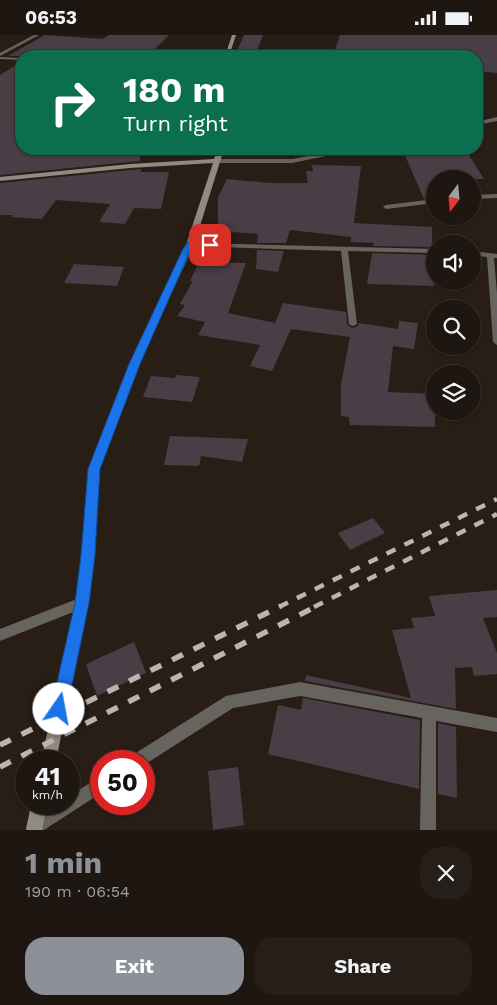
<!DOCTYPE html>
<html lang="en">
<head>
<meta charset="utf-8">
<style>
	:root { --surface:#1e1610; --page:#261f19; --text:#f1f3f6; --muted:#a19f9f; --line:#3c3530; --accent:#8c9099 }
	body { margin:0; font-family:"Work Sans",sans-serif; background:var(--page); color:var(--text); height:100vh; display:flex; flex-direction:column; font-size:19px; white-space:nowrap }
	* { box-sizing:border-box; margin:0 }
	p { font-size:16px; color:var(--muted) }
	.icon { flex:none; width:28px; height:28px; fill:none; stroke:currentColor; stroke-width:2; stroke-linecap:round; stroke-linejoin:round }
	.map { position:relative; height:795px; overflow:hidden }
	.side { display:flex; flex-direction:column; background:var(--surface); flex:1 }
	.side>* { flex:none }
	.banner { position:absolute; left:15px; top:15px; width:468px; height:105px; border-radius:20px; box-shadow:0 1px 4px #0004,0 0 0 1px var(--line); background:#0b6e4f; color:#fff; overflow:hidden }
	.needle { width:32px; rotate:196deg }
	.buttons { position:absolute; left:426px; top:135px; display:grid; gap:10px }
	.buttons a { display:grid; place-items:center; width:55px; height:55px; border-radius:50%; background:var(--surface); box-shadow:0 1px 4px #0004,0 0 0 1px var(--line); font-size:25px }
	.speed { position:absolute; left:15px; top:715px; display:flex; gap:10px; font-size:25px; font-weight:700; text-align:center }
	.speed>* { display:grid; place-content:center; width:65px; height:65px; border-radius:50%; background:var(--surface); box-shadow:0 1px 4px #0004,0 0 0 1px var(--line); line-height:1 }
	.speed small { font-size:12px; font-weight:400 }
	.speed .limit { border:8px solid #d22; background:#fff; color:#111 }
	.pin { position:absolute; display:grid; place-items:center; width:42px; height:42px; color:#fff; margin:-21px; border-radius:10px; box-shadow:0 2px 8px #0006 }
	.me { position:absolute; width:55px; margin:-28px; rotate:12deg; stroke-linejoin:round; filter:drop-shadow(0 0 4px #0008) }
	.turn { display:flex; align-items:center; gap:18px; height:105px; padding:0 25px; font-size:22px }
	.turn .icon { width:65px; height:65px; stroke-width:2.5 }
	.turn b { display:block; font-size:35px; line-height:42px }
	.round { display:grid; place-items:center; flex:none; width:52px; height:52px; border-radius:20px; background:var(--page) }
	.head { display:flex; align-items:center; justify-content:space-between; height:85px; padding:0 25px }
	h1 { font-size:30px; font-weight:700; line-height:38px; color:var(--accent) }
	.action { display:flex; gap:10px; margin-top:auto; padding:10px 25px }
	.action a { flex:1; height:58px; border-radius:20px; background:var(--accent); color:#fff; font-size:20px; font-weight:700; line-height:58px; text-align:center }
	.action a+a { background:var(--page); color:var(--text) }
	.status { display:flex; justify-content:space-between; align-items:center; height:35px; padding:0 25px; background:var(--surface); direction:ltr }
	.status svg { height:14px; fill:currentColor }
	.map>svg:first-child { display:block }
</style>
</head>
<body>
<div class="status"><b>06:53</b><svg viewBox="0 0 49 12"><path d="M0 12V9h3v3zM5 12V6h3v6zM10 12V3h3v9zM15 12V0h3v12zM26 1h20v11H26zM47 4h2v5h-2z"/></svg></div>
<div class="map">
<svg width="497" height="795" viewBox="0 0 497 795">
	<rect width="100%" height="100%" fill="#281e16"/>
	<path fill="#493d46" d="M45,0L103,4L109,0H169L148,21H8Z
		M244,0H263L256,18H236Z
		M340,0H497V38L476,36V21H333Z
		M21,27V114L81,117L82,114H109L108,117H140V126L0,140V40Z
		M434,114H465L484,144H435V162L424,164L404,118L440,119Z
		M312,130L361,131L354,188L432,192V212L373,211L374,208L351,207V202L290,195L286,208H257L258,199L218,196V162L227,144L270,148H308L306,136H313Z
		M141,134V137H169L161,174L134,173L125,189L99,187L110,169L56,165L42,184L11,182L13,180H0V148Z
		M257,215L284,216L278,237L256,234Z
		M372,218L433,220L434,251L367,249Z
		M201,227L246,228L228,278L275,288L283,268L346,277L347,289L352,293L358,291L359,288L398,294L399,286L418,288L414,314L393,311L388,357L435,359V392L350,390L349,382L341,381V349L350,302L291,294L272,336L250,331L260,310L198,300L205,287L177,281L185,270L180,269L193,246H190L198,229Z
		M74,229L124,232L117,251L64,248Z
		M176,340L200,342L192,367L143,362L151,341L175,343Z
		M170,401L248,404L242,427L201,421L199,431L164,430Z
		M373,483L385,498L350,515L338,498Z
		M497,555V582L483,583L497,618V639L474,641L472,632L455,633L456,674L305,646L306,640L411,663L392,595L414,593L411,583L435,581L429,561Z
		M134,607L146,638L97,661L86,629Z
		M303,663L420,685L419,754L268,719L278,670L301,675Z
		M438,688L456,692L457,763L438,759Z
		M238,732L244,790L213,795L208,736Z"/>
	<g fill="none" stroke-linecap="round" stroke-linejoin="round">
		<path fill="#67635e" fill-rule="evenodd" d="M34,0H39L0,21V18Z
			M0,22L21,23V25L0,24Z
			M497,82V86L476,90V87Z
			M348,114H359L292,128H216L213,126L216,124H292Z
			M497,159V163L472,164V160Z
			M435,164V168L386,174L383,172L386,170Z
			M190,208L435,214V218L348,216L357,289L353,291L349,289L341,216L188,211L186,210Z
			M472,216L497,219V223H494L497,258V310L493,307L487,222L472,220Z
			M82,562L86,564L88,568L86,572L0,606V594Z
			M300,647L497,683V697L436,686V795H420L422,683L300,661L233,673L144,730V726H129L131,721L226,661Z
			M101,741V758L44,795H27L26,792L28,786L56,769H69V761Z"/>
		<path fill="#908a82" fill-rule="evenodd" d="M232,0H236L229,21H225Z
			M218,114H224L194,210L138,329L99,434L94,520L88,568L56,726H41L76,568L82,520L89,434L130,329L186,210L213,128L130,133L0,146V142L130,129L214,124Z
			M31,769H47L42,795H26Z"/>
		<path stroke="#bcb5af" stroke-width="4.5" stroke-dasharray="10 10" stroke-linecap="butt" d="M279,572L497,464
			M314,572L497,479"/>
		<path stroke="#bcb5af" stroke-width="5.5" stroke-dasharray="12 12" stroke-linecap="butt" d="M0,710L281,571
			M0,732L317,571"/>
	</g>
	<path fill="#1a73e8" stroke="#114b97" d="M190,207L210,208L214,210L210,213L193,212L191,214L140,329L100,434L95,520L89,568L67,674L65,679L59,682L53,679L51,674L75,568L81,520L88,434L129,329L183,214L187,208Z"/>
</svg>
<div class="buttons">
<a><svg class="needle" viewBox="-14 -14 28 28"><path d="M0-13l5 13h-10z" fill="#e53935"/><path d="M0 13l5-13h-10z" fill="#a19f9f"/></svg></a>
<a><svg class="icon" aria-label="sound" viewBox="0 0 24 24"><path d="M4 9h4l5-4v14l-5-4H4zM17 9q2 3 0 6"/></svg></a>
<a><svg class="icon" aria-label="search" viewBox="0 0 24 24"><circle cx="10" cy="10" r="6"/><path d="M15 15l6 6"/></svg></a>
<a><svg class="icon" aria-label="layers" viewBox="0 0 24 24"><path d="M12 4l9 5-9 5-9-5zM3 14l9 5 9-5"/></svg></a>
</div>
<div class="speed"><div>41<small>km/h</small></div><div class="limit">50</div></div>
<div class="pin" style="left:210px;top:210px;background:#d93025"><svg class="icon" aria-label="arrive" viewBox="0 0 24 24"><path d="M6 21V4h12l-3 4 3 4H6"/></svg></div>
<svg class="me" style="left:59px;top:674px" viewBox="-20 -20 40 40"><circle r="19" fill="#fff"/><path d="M0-13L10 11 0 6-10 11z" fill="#1a73e8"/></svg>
<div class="banner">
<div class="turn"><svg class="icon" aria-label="right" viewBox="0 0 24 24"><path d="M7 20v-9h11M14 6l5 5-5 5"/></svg><div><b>180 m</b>Turn right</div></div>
</div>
</div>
<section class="side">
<div class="head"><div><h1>1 min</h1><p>190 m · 06:54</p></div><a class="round"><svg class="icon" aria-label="close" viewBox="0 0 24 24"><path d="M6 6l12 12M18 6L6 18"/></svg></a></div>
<div class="action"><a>Exit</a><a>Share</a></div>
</section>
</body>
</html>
